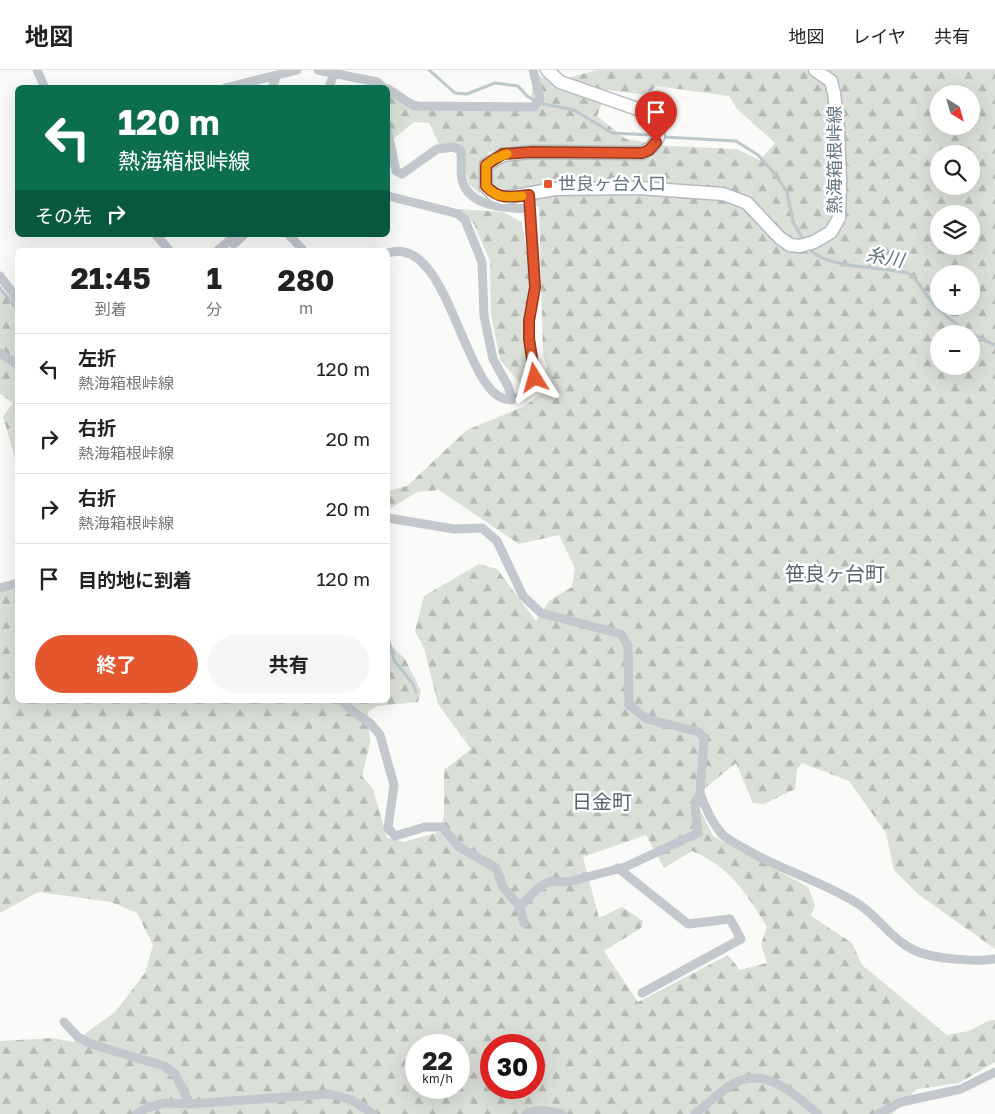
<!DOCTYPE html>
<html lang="ja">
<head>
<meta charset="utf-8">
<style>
	:root { --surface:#fff; --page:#f6f6f6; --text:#222; --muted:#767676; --line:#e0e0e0; --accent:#e4572e }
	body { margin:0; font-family:"Golos Text","Noto Sans JP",sans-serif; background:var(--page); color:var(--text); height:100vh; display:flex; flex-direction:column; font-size:19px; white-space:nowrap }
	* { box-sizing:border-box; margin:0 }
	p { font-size:16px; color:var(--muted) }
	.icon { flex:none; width:28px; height:28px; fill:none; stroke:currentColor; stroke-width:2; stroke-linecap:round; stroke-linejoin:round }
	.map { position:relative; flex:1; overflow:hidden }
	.drawer { position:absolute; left:15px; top:178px; width:375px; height:455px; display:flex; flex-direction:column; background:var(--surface); border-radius:8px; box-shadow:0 5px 20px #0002 }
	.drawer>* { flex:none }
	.hud { position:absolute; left:15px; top:15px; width:375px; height:152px; border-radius:8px; box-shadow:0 5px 20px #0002; background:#0b6e4f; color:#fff; overflow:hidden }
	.needle { width:32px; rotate:143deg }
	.buttons { position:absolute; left:930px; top:15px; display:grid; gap:10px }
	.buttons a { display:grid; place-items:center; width:50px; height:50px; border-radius:50%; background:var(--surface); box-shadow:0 5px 20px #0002; font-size:25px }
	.speed { position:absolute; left:405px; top:964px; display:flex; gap:10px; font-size:25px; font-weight:700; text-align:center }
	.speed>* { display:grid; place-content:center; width:65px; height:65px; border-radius:50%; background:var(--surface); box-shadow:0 5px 20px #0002; line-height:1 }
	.speed small { font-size:12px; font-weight:400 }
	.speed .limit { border:8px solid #d22; background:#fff; color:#111 }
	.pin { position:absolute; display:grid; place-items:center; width:42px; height:42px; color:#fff; margin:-51px -21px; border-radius:50% 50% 50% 0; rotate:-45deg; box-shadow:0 0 5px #0007 }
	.pin .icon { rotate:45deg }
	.me { position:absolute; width:55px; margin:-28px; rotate:352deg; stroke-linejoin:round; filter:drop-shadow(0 0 4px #0008) }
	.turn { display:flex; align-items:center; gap:18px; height:105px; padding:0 20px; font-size:22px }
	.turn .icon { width:65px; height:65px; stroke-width:2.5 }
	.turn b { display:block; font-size:35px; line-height:42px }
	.then { display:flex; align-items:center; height:48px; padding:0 20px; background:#0003; gap:10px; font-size:19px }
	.eta { display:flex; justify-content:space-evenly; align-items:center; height:85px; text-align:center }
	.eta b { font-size:30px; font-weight:700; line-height:35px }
	.button { display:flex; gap:10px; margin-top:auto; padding:10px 20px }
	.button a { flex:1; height:58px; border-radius:30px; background:var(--accent); color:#fff; font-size:20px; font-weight:700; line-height:58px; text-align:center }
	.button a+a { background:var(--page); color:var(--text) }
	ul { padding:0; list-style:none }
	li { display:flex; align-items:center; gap:15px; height:70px; padding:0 20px; border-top:1px solid var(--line) }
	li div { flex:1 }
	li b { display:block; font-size:19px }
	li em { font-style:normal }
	header { display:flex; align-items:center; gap:30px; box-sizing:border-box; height:70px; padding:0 25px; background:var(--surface); border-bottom:1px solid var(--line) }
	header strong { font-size:24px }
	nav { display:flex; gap:28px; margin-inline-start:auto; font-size:18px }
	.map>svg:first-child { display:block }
</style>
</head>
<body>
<header>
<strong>地図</strong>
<nav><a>地図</a><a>レイヤ</a><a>共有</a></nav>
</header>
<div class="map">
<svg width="995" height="1044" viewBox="0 0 995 1044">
	<defs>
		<pattern id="forest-firs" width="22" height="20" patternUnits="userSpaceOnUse" patternTransform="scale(1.25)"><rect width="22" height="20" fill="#dadfd7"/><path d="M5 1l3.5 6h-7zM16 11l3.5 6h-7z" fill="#b4b9b4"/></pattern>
	</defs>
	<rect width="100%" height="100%" fill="#fafaf8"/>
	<path fill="url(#forest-firs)" fill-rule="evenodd" d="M597,0H995V879L918,824L894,800L886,763L849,711L802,693L797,699L795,719L764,734L753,733L736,693L694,727L713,766L808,817L815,835L811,846L852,873L862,895L947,965L969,961L990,950H995V992L959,1013L917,1019L892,1044H0V971L53,968L74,972L115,942L145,903L153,875L137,843L111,832L38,822L0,843V520L17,516L18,630H388V572L405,589L421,621L418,632L377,636L368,642L370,673L362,706L373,719L387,768L404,772L439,762L444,746V700L471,679L438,634L424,578L415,561L424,526L479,494L497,499L536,551L549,531L572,517L575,498L559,465L519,474L439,420L417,422L388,440V421L407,416L467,360L525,336L539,325L547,296L543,286L539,137L493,118L494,95L530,78V76L489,82L479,100L480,124L469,114L457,73L440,76L429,53L414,52L388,73V21L439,39H531L533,3L553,12ZM656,16L729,26L737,39L775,73L760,90L736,79L668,76L626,69L597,46L607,20L647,25ZM939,24H971V56H939ZM939,84H971V116H939ZM939,144H971V176H939ZM939,204H971V236H939ZM939,264H971V296H939ZM646,765L664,798L692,781C729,796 747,824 767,857L761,874L767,893L740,900L728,885L638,932L604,881L641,858L643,851L622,837L599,848L583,787ZM416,975H459V1018H416ZM491,975H534V1018H491Z
		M457,139L503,142L522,152L529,197L527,295L520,313L500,290L491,244L490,191L474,154Z
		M0,215L17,242V394L3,347L13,333L0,324Z"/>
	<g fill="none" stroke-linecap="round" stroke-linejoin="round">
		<path stroke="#bbc7cb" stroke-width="3" d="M429,0L455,23L467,24L495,13L518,16L527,26L534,30
			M539,33L574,40L612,63L651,65
			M664,67L736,71L758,85L774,103L787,122L793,152L803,169
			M808,178C827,199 881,197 908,203C918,209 923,221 930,230C947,250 971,265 995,275
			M0,218L18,240
			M388,567L394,590L413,614L416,622"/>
		<g stroke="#b5babe" stroke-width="15">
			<path id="primary" d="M547,0L560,12L649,43C664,57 661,74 642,83L532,82L503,85L486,95V117L494,125L503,128L555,119L639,118L723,124L747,133L780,168L790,175L800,176L814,172L831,162L839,148L840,109L838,58L834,23L831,11L815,0"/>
		</g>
		<path stroke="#c3c8cc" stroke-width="9" d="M37,0L45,18
			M318,0L377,12L384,18
			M225,18L297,0
			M272,18L277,5
			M329,18L335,0
			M388,19L414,36L535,37L540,28L533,0
			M388,63L396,101L402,104L437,79L454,77L461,81V85C462,93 460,102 462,109C468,138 508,138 530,139
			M388,126L447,141L458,144L465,150L482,192L484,246L493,289L508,316L512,330
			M156,165L169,180
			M289,165L303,180
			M218,180L230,170L234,174L244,165
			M388,183C452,162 465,341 514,329C518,328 524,326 527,323C544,307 528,274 529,253C529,241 534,228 535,216C537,186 531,155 529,125
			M0,206L18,230
			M0,283L18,295
			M388,448L454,459L482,458L497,471L523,526L541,543L621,564L628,576L629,635L647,649L699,662L704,669L700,723L695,737L698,763L625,797L568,812L551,811L539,817L520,837L524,853
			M0,518L18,513
			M342,630L351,640L370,653L380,665L394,715L388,758L395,766L425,757H442L459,777L496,798L503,817L520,837
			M700,723C705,737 711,751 721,763C727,770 739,775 747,780C783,801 825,812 860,835C880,849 893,871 916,881C934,889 976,892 995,889
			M618,798L688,854L730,849L741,869L642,923
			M64,952L78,967L91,974L164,996L175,1004L190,1034
			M137,1044L149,1037L165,1033L190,1034L329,1024L352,1030L373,1044
			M526,1044C538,1038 549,1041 562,1044
			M695,1044C708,1034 721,1020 735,1013C766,996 797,1026 818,1044
			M878,1044L901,1032L961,1019L995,1002"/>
		<use href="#primary" stroke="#fff" stroke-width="12"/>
	</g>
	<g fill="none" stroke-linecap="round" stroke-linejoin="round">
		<g stroke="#94391e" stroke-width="12">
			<path id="route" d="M535,308L529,269V251L535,217L529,125C511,127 499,130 486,116V95L503,84L532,82L642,83L649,80L656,72"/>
		</g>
		<use href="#route" stroke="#e4572e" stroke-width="9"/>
		<path stroke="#f59e0b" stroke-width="9" d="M507,84L494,89L486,95V116C497,129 506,127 522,126"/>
	</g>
	<rect fill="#e4572e" stroke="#fff" stroke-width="2" x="543" y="109" width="10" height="10" rx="2.5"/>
	<g text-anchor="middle" stroke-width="5" stroke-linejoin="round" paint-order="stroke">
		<g font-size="18" fill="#657683" stroke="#fff">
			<text transform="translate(835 90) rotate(-90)" y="6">熱海箱根峠線</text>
		</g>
		<g font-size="18" fill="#657683" stroke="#fff" text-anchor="start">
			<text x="558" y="120">世良ヶ台入口</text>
		</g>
		<g font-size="19" font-style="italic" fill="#60757c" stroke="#fff">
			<text transform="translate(885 187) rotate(10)" y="7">糸川</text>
		</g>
		<g font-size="20" fill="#57646e" stroke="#fff">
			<text x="835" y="511">笹良ヶ台町</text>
			<text x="602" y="739">日金町</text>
		</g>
	</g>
</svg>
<div class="buttons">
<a><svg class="needle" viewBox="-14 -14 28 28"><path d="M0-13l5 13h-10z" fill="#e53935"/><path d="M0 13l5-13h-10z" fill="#767676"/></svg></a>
<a><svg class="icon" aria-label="search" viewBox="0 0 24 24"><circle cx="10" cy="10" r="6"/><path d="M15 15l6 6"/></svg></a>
<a><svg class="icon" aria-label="layers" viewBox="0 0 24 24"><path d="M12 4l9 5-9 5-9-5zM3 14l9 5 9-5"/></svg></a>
<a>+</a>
<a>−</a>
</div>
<div class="speed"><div>22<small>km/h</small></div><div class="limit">30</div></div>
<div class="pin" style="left:656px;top:72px;background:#d93025"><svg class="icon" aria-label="arrive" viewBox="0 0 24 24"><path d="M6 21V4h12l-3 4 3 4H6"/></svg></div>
<svg class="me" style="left:535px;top:308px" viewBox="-20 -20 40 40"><path d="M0-17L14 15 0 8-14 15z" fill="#e4572e" stroke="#fff" stroke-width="4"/></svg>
<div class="hud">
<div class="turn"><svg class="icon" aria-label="left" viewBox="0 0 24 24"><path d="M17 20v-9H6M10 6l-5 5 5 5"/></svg><div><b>120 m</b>熱海箱根峠線</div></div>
<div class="then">その先<svg class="icon" aria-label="right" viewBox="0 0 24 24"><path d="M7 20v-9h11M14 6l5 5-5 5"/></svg></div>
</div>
<section class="drawer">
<div class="eta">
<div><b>21:45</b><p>到着</p></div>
<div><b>1</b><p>分</p></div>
<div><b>280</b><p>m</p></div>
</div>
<ul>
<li><svg class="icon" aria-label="left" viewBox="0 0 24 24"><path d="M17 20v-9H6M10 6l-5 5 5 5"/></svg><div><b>左折</b><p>熱海箱根峠線</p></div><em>120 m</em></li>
<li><svg class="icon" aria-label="right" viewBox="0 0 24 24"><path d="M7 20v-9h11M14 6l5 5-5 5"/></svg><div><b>右折</b><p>熱海箱根峠線</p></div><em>20 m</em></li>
<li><svg class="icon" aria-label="right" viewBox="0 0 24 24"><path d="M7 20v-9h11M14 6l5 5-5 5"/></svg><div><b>右折</b><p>熱海箱根峠線</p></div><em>20 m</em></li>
<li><svg class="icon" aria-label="arrive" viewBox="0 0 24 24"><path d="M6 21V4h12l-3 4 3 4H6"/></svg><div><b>目的地に到着</b></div><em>120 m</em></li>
</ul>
<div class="button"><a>終了</a><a>共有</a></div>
</section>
</div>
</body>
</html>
